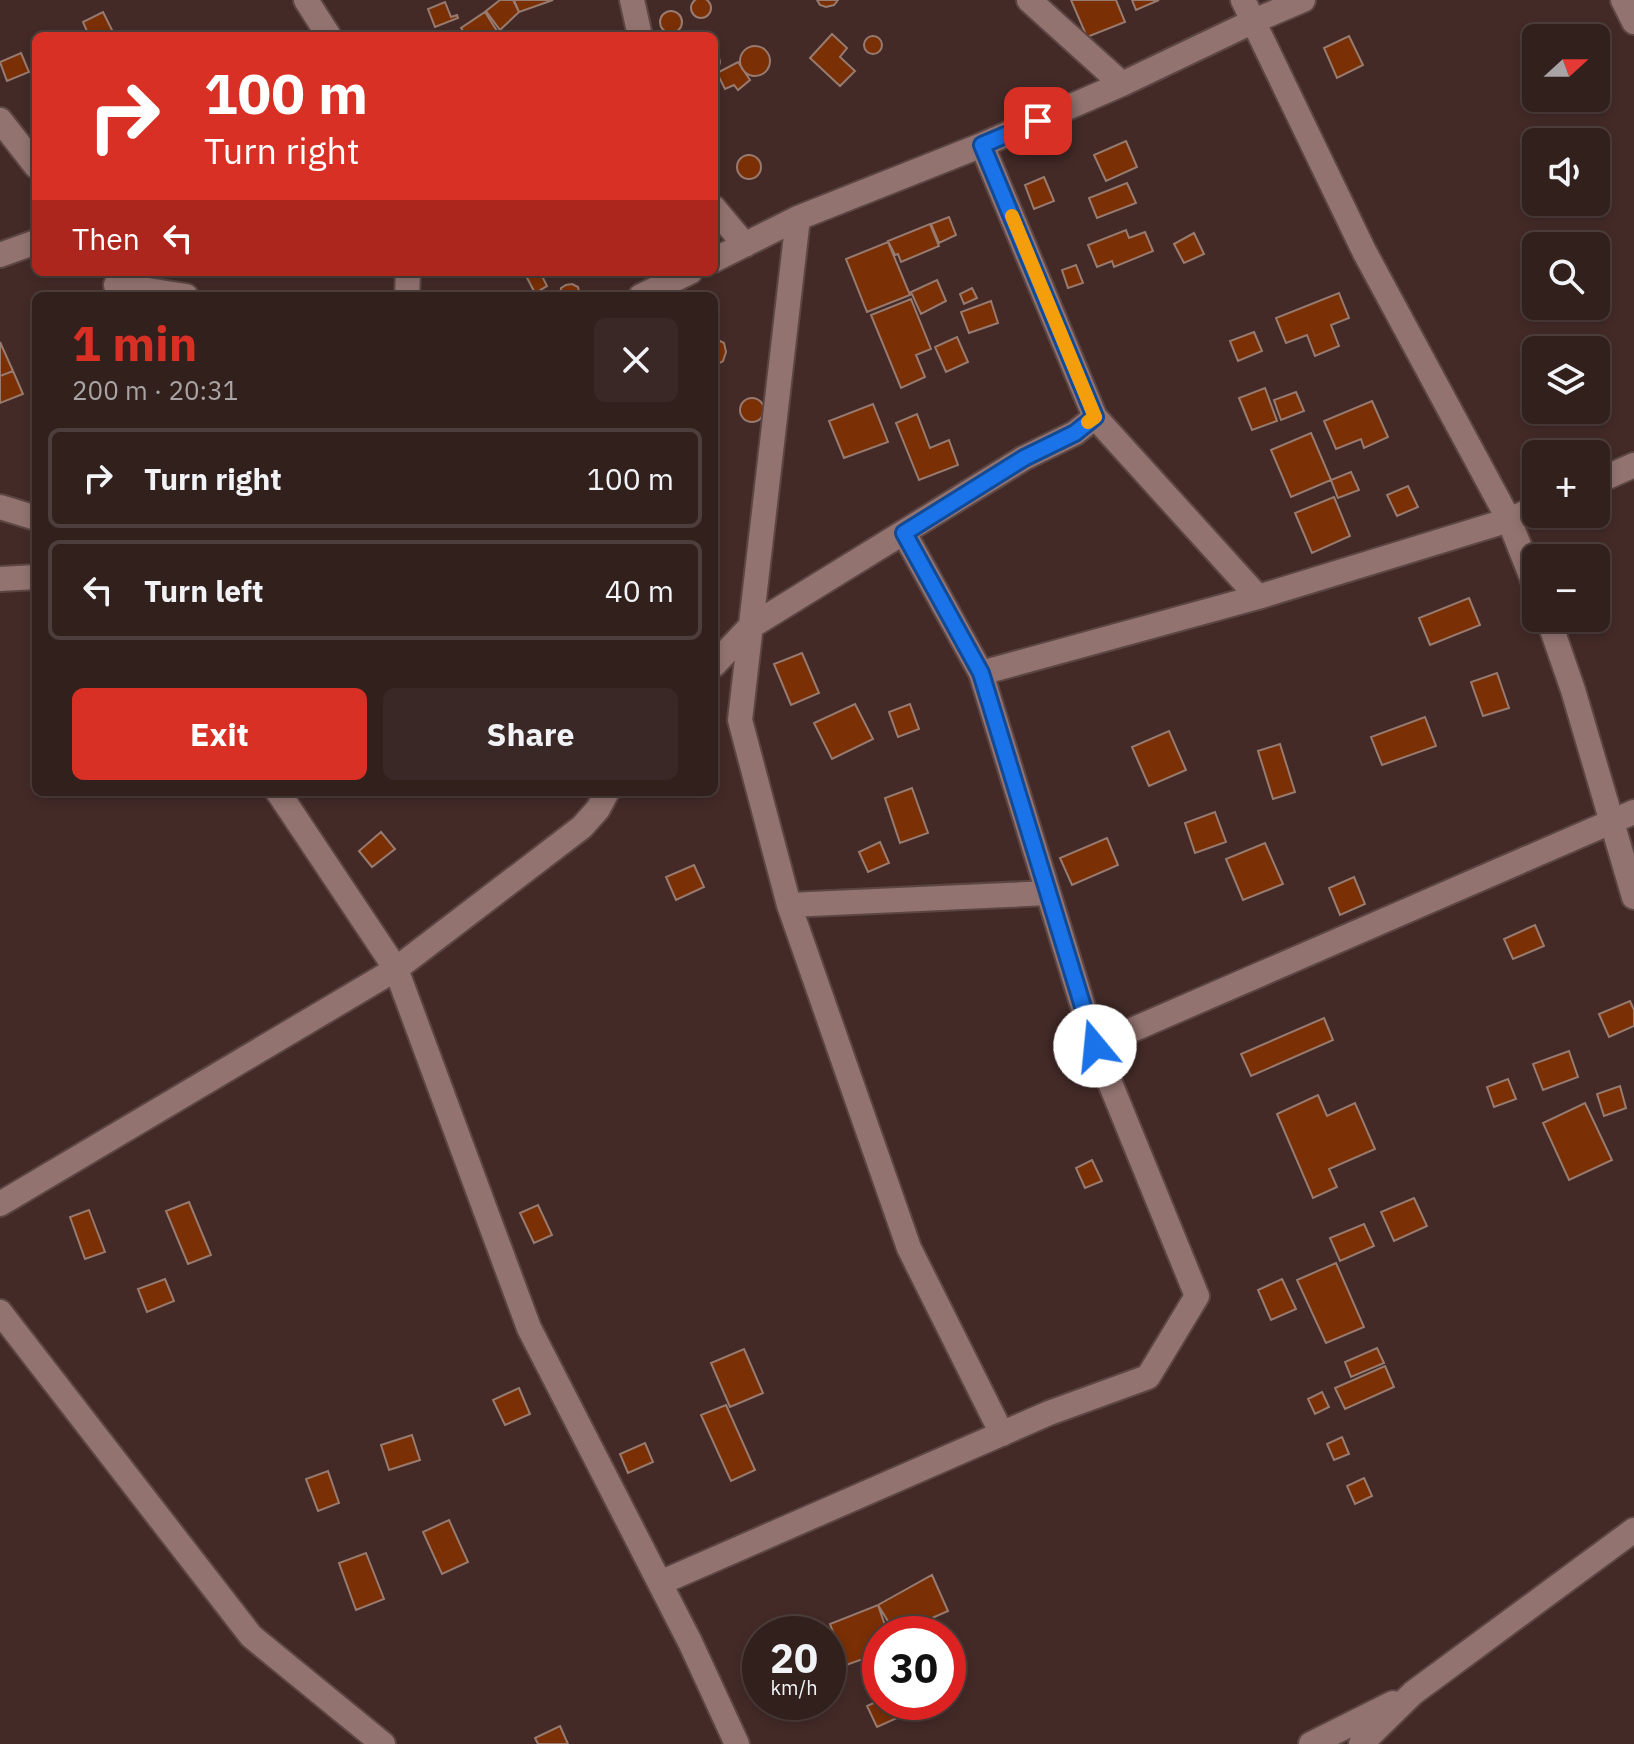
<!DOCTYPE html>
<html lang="en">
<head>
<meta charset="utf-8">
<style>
	:root { --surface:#32201d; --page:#3a2826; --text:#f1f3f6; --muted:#a8a3a4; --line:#4d3e3b; --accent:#d93025 }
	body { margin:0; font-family:"IBM Plex Sans",sans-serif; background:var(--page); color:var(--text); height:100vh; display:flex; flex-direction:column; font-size:30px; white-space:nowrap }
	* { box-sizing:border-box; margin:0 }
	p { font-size:26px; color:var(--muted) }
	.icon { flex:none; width:44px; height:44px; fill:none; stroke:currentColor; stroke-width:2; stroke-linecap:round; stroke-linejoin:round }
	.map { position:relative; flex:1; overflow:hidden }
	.sheet { position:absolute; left:32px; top:292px; width:686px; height:504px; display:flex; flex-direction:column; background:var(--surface); border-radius:12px; box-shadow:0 4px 12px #0003,0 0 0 2px var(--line) }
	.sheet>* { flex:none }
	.top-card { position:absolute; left:32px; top:32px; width:686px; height:244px; border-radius:12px; box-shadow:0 4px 12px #0003,0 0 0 2px var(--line); background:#d93025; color:#fff; overflow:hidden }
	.needle { width:52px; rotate:69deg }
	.tools { position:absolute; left:1522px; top:24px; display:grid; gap:16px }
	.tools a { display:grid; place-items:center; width:88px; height:88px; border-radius:12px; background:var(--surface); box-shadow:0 4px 12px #0003,0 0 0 2px var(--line); font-size:40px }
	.speed { position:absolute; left:742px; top:1616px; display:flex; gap:16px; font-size:40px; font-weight:700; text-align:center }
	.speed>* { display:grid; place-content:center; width:104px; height:104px; border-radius:50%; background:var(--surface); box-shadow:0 4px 12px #0003,0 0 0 2px var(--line); line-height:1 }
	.speed small { font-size:20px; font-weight:400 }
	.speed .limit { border:12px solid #d22; background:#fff; color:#111 }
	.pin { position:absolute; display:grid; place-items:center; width:68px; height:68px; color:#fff; margin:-34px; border-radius:16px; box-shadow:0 4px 12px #0006 }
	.me { position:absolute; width:88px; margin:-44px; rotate:343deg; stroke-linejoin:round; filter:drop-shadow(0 0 6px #0008) }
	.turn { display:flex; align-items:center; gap:28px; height:168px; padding:0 40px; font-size:36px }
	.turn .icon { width:104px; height:104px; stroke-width:2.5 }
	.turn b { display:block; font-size:56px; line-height:68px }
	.then { display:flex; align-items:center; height:76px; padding:0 40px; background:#0003; gap:16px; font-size:30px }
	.round { display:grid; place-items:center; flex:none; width:84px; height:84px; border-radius:12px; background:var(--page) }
	.summary { display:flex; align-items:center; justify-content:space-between; height:136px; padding:0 40px }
	h1 { font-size:48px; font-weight:800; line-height:60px; color:var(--accent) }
	.button { display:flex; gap:16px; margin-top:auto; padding:16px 40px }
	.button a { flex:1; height:92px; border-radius:12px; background:var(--accent); color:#fff; font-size:32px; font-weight:800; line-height:92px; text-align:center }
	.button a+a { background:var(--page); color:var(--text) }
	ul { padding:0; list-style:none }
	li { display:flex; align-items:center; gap:24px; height:100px; margin:0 16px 12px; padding:0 24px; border:4px solid var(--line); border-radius:12px }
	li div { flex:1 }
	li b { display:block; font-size:30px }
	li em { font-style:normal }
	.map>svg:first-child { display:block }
</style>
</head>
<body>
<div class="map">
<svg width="1634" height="1744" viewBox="0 0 1634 1744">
	<rect width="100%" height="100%" fill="#432a27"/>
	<path fill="#7a2f04" stroke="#977b70" stroke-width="2" d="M691 8a10 10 0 1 1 20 0a10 10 0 1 1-20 0Z
		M500,0H513L519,12L500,30L486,11Z
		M514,0H553L519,12Z
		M817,0H838L834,5L826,7L820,5Z
		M1071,0H1116L1125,22L1087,37Z
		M1132,0H1159L1136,10Z
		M445,2L451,17L457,15L458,18L435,27L428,9Z
		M660 22a11 11 0 1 1 22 0a11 11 0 1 1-22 0Z
		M103,12L113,32L104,36H89L83,22Z
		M485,12L497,31L489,36H467L461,28Z
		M832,34L847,48L840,57L855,71L840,86L810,58Z
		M864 45a9 9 0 1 1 18 0a9 9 0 1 1-18 0Z
		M1349,36L1363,65L1337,78L1324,48Z
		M740 61a15 15 0 1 1 30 0a15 15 0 1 1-30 0Z
		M714,49L718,53L720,62L719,66L714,72Z
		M21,53L29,72L7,81L0,62Z
		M738,62L750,80L738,90L734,85L725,89L717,73Z
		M1126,141L1137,167L1106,181L1094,155Z
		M737 167a12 12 0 1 1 24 0a12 12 0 1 1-24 0Z
		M1044,177L1054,201L1034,209L1025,185Z
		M1127,183L1136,203L1097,218L1089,198Z
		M949,217L956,235L939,243L931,224Z
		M930,224L939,246L901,262L898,254L895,255L888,241Z
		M1126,230L1129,238L1145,232L1153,251L1114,267L1112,261L1097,267L1088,245Z
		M1194,233L1204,254L1184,263L1174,244Z
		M888,242L910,295L867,312L846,259Z
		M1076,265L1083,283L1068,288L1062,270Z
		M524,272H540L547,286L535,293Z
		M937,280L946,301L921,314L911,292Z
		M572,284L578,287L580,296H560L561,288L566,285Z
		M972,288L977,298L964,304L960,294Z
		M1339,293L1349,318L1331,325L1339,346L1315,356L1307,335L1286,343L1276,318Z
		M911,299L931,349L916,355L925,377L901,388L871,315Z
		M991,301L998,323L969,333L961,312Z
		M1254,332L1262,351L1238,361L1230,341Z
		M957,337L968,362L946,372L935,347Z
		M714,338L724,343L726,352L723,361L714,366Z
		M0,342L13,371L0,376Z
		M13,371L23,394L0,403V376Z
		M1265,388L1277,421L1252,430L1239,398Z
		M1296,392L1304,411L1281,420L1274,400Z
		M740 410a12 12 0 1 1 24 0a12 12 0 1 1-24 0Z
		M1372,401L1388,437L1364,448L1361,439L1336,449L1324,421Z
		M873,404L888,442L844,458L829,421Z
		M917,414L930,448L949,440L958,465L919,480L896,423Z
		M1311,433L1331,480L1291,497L1271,450Z
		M1351,472L1359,490L1338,498L1331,480Z
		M1408,486L1418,507L1397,516L1387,495Z
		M1334,497L1350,536L1312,553L1295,513Z
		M1469,598L1480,625L1430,645L1419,618Z
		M802,653L819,693L791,705L774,664Z
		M1497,673L1509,708L1483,716L1471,682Z
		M855,704L873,739L832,759L814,723Z
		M910,704L919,729L898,737L889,712Z
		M1425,717L1436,746L1382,765L1371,737Z
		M1169,731L1186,770L1149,786L1132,747Z
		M1280,744L1295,792L1273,799L1258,751Z
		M912,788L928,833L900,843L885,798Z
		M1215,812L1226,842L1195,853L1185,823Z
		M381,832L395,849L372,867L359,851Z
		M1107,838L1118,865L1072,885L1060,858Z
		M880,842L889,863L868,872L859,852Z
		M1265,843L1283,884L1243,900L1226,859Z
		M694,865L704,887L676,900L666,877Z
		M1354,877L1365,904L1340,915L1329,888Z
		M1535,925L1544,946L1513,959L1504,939Z
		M1630,1001L1634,1010V1026L1609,1037L1599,1014Z
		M1324,1018L1333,1040L1251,1076L1241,1054Z
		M1569,1051L1578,1077L1543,1090L1533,1064Z
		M1508,1079L1516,1099L1494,1107L1487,1087Z
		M1620,1086L1626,1108L1604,1116L1597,1094Z
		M1318,1095L1327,1116L1355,1103L1375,1149L1329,1169L1337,1187L1313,1198L1277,1114Z
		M1585,1103L1612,1160L1569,1180L1543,1123Z
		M1092,1160L1102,1181L1085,1188L1076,1168Z
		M1414,1198L1427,1226L1394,1241L1381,1212Z
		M189,1202L211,1255L188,1264L166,1211Z
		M538,1205L552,1235L534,1243L520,1213Z
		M89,1210L105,1252L85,1259L70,1217Z
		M1364,1224L1374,1246L1340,1261L1330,1238Z
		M1336,1263L1364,1327L1326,1343L1297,1280Z
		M165,1279L174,1301L147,1312L138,1289Z
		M1282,1279L1296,1309L1271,1320L1258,1290Z
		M1377,1348L1384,1363L1351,1377L1345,1362Z
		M744,1349L763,1393L730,1407L711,1363Z
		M1385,1366L1394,1387L1345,1409L1335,1388Z
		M519,1388L530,1414L505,1425L493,1400Z
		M1322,1392L1329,1407L1315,1414L1308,1399Z
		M726,1405L755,1470L731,1481L701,1415Z
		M412,1435L420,1460L389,1470L381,1445Z
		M1342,1437L1349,1454L1334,1460L1327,1444Z
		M645,1443L653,1462L628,1473L620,1454Z
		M328,1471L339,1503L318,1511L306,1479Z
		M1364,1478L1372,1496L1355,1504L1347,1486Z
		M449,1520L468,1562L442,1574L423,1532Z
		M366,1553L384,1599L356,1610L339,1563Z
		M932,1575L948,1611L896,1634L878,1605Z
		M878,1605L888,1634H880V1653L846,1665L830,1624Z
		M880,1700V1702H890L897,1718L877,1727L867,1706Z
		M560,1726L568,1744H538L535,1738Z"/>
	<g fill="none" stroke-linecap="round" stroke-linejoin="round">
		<g stroke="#5c4644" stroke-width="28">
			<path id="minor" d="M306,0L329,36
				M632,0L640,36
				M1029,0L1122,84
				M1243,0L1364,251L1509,520L1536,588
				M1623,0L1634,22
				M0,120L36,166
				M982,145L1095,417L1258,597
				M714,208L745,245
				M798,218L740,720L789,905L909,1248L1002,1434
				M0,255L36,242
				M714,260L798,218L982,145L1122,84L1254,21L1303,0
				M116,285L186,296
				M407,296L408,272
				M641,296L690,272
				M1596,482L1634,465
				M0,507L36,518
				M0,579L36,577
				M1548,618L1573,690L1634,897
				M714,665L750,627L1024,458L1075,433L1095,417
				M981,673L1258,597L1509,520L1536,508
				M278,792L396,969L529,1328L690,1642L737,1744
				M789,905L1048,893
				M1095,1046L1634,812
				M0,1204L396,969L582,827L598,809L607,792
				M0,1312L251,1636L383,1744
				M660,1583L1049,1413L1148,1377L1197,1296L1095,1046L981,673L904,533
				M1311,1744L1393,1703
				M1361,1744L1413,1693L1634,1530"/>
		</g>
		<use href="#minor" stroke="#927370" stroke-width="24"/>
	</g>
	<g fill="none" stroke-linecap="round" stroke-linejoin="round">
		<g stroke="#114b97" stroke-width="20">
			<path id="route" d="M1038,121L982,145L1095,417L1075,433L1024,458L904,533L981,673L1095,1046"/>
		</g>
		<use href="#route" stroke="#1a73e8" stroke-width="14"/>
		<path stroke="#f59e0b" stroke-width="14" d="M1012,216L1095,417L1088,422"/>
	</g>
</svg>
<div class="tools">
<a><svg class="needle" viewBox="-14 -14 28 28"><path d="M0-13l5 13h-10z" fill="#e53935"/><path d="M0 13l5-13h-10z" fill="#a8a3a4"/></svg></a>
<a><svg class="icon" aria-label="sound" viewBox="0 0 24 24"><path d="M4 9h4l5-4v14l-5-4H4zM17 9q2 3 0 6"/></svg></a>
<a><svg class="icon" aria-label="search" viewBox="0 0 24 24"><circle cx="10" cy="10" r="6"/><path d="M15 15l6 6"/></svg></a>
<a><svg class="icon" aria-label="layers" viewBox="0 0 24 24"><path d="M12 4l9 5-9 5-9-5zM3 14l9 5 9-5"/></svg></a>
<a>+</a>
<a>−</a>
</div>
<div class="speed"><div>20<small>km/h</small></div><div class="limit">30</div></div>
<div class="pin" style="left:1038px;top:121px;background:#d93025"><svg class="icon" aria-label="arrive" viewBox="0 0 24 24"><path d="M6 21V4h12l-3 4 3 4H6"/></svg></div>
<svg class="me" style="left:1095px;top:1046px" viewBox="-20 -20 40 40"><circle r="19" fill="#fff"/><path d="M0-13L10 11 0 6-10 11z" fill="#1a73e8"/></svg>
<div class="top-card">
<div class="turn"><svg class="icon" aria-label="right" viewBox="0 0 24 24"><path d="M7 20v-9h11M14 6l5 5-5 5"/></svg><div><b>100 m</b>Turn right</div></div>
<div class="then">Then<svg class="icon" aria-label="left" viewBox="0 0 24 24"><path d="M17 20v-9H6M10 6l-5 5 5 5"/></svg></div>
</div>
<section class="sheet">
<div class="summary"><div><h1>1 min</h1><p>200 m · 20:31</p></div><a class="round"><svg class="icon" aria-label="close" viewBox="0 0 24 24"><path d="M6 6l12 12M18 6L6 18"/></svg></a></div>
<ul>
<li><svg class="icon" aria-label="right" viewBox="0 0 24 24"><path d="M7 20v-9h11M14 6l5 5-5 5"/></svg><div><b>Turn right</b></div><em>100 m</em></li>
<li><svg class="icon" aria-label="left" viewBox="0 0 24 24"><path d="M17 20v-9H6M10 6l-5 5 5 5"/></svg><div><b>Turn left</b></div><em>40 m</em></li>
</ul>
<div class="button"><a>Exit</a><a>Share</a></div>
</section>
</div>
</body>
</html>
